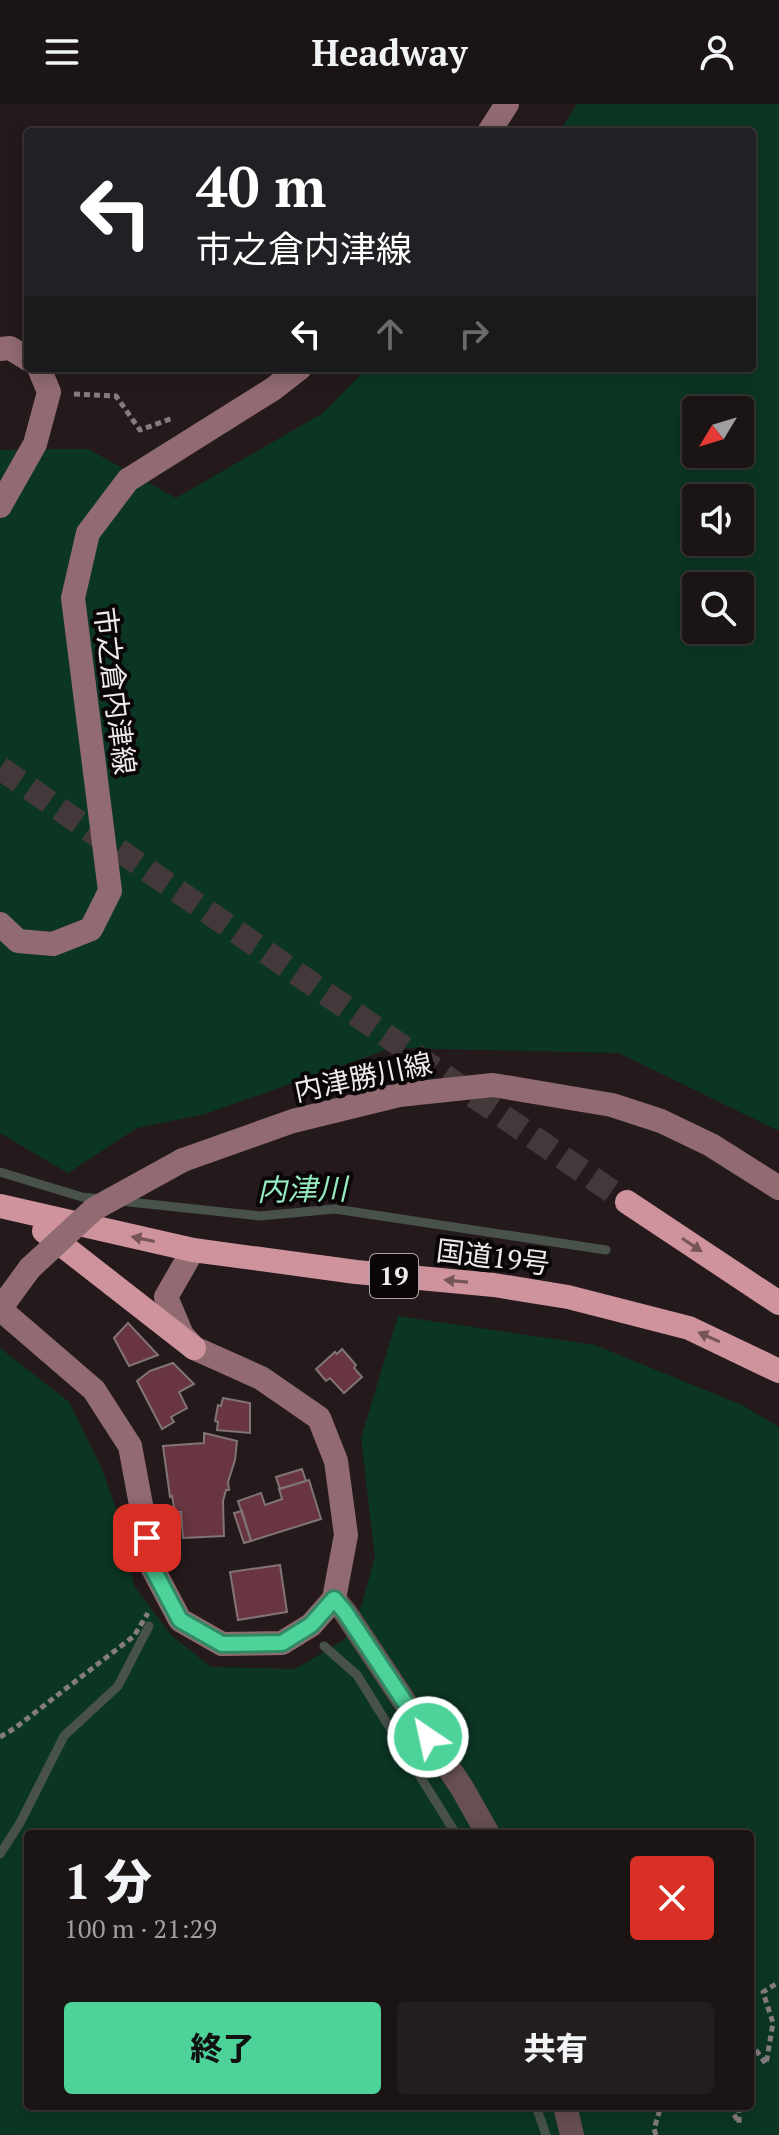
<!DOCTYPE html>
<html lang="ja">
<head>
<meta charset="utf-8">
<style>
	:root { --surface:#1b1415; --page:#241d1e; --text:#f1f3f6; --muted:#a09ea0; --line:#393334; --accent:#4dd39a }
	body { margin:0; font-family:"PT Serif","Noto Sans JP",serif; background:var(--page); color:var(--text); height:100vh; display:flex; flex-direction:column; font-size:30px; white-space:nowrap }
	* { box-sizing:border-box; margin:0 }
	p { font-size:26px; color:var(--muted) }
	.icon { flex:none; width:44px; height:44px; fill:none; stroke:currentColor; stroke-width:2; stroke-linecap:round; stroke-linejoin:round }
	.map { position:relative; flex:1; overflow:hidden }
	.sheet { position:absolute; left:24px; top:1726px; width:730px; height:280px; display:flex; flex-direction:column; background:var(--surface); border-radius:8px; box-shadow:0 4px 20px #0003,0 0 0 2px var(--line) }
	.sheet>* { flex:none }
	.guide { position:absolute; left:24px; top:24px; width:732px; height:244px; border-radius:8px; box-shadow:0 4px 20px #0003,0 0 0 2px var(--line); background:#202124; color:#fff; overflow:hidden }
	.needle { width:52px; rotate:232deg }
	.buttons { position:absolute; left:682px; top:292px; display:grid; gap:16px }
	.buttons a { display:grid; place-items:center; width:72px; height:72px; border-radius:8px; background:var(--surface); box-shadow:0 4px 20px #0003,0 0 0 2px var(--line); font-size:40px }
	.pin { position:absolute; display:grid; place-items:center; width:68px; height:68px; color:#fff; margin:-34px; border-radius:16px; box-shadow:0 4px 12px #0006 }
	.me { position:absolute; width:88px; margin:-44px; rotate:326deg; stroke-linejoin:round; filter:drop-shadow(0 0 6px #0008) }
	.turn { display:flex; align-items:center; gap:28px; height:168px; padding:0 40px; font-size:36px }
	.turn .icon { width:104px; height:104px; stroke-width:2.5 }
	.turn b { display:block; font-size:56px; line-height:68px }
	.lanes { display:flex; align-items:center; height:76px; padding:0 40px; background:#0003; justify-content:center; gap:40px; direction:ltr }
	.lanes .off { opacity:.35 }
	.round { display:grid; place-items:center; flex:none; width:84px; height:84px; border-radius:8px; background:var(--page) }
	.headline { display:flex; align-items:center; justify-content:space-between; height:136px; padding:0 40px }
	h1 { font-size:48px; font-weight:800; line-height:60px }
	.cta { display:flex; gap:16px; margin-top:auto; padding:16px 40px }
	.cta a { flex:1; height:92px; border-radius:8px; background:var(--accent); color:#111; font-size:32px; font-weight:800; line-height:92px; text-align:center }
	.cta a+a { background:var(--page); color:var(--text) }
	header { display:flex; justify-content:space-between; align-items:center; height:104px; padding:0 40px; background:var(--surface); font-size:36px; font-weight:800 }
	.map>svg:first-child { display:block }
</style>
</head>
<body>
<header><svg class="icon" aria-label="menu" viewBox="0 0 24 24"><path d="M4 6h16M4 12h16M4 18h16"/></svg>Headway<svg class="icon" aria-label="person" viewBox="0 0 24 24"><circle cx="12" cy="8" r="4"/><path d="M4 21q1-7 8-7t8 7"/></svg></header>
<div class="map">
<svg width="779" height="2031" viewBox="0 0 779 2031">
	<rect width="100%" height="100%" fill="#241a1c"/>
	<path fill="#0c3624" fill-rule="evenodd" d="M577,0H779V1027L619,949L392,944L205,1010L137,1024L68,1069L0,1029V346L88,345L176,394L323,309L367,264H752V28H559ZM696,306H740V350H696ZM696,394H740V438H696ZM696,482H740V526H696Z
		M398,1212L595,1241L742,1301L779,1323V2031H0V1244L69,1298L101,1363L118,1410L134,1482L171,1531L211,1563L295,1565L344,1536L361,1503L375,1453L361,1334ZM28,1730H750V2002H28Z"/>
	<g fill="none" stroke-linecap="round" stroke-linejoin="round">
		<path stroke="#48524b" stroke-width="9" d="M0,1068L82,1093L101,1095
			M120,1097L260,1112L335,1105L606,1146
			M324,1542L357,1571L456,1730
			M0,1750L20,1719L64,1632L118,1582L149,1522
			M536,2002L546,2031"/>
	</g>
	<path fill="#683540" stroke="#817476" stroke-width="2" d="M128,1219L158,1251L129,1262L114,1234Z
		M342,1245L356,1261L354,1264L362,1273L344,1289L330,1274L326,1277L316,1265L335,1248L337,1250Z
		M173,1259L194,1280L179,1288L187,1304L171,1313L174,1318L162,1325L137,1277L150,1267Z
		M223,1294L250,1299V1329L217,1326L218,1318L215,1317L218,1301L221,1302Z
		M204,1329L237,1337L235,1356L228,1378L229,1386H226L223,1397L224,1432L183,1434L181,1408H175L172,1392L170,1393L163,1342L204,1339Z
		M302,1365L306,1377L280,1385L276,1373Z
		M309,1376L321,1415L251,1437L238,1397L261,1389L265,1401L282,1395L279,1385Z
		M242,1407L251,1437L244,1439L234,1409Z
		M280,1461L287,1508L238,1516L230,1468Z"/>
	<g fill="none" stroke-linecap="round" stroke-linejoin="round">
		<path stroke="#43393b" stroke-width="24" stroke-dasharray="24 12" stroke-linecap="butt" d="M0,664L627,1098"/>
		<path stroke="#857c7e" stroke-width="5" stroke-dasharray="6 4" stroke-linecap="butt" d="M74,290L116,292L140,326L173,314
			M0,1633L15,1624L134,1532L148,1509
			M750,1938L766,1960L773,1919L763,1888L779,1878
			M729,2002L739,2019V2002
			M656,2031L654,2025L661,2002"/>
		<path stroke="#674f53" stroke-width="24" d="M334,1495L345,1508L462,1684L488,1730
			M565,2002L572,2031"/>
		<path stroke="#916b71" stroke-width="24" d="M489,28L507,0
			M0,245L10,244L28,255
			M0,402L35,340L49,288L39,264
			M0,820L18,837L53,840L91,825L110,787L73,494L88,429L128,376L273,285L300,264
			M183,1056L293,1017L399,991L493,981L612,1001L661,1017L711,1041L779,1084
			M0,1205L94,1286L130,1342L153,1465L180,1516L222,1540L282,1539L311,1521L334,1495L346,1431L336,1357L319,1314L261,1274L194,1244L182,1231L166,1193L193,1146
			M0,1205L30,1164"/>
		<path stroke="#cf939e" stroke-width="24" d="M627,1098L779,1199
			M0,1102L193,1146L356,1168L494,1181L568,1193L689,1224L779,1267
			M44,1127L194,1244"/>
		<path stroke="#916b71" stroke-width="24" d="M30,1164L94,1105L183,1056"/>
	</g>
	<defs><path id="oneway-solid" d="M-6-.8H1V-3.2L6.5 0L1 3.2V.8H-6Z" transform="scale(2)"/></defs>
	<g fill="#76545a">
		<use href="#oneway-solid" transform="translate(143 1135) rotate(-168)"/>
		<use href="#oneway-solid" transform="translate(692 1141) rotate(34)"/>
		<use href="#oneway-solid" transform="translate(456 1177) rotate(-175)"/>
		<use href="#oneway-solid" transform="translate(709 1233) rotate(-156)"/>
	</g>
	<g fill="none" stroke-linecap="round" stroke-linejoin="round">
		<g stroke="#328964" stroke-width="20">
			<path id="route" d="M147,1434L153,1465L180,1516L222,1540L282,1539L311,1521L334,1495L345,1508L428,1633"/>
		</g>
		<use href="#route" stroke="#4dd39a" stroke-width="14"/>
	</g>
	<g text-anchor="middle" stroke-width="8" stroke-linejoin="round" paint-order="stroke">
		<rect fill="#0a0607" stroke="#aba5a6" stroke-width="2" x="370" y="1150" width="48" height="44" rx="6"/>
		<g font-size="26" font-weight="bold" fill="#f0e9ea">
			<text x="394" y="1181">19</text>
		</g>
		<g font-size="28" fill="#f0e9ea" stroke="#0a0607">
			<text transform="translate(115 587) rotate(83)" y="10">市之倉内津線</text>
			<text transform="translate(363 973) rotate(-12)" y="10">内津勝川線</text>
			<text transform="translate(493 1153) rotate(7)" y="10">国道19号</text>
		</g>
		<g font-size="30" font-style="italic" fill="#96ecc1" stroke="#0a0607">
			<text transform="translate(302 1086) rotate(-1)" y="10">内津川</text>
		</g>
	</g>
</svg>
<div class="buttons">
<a><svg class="needle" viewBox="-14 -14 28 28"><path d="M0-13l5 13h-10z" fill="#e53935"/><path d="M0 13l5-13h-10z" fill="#a09ea0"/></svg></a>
<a><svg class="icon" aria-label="sound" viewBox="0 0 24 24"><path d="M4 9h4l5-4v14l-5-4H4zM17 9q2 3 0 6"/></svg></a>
<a><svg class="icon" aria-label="search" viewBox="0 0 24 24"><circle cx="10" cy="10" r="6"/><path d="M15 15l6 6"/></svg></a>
</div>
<div class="pin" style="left:147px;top:1434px;background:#d93025"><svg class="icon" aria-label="arrive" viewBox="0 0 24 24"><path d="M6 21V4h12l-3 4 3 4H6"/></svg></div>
<svg class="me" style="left:428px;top:1633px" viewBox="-20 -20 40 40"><circle r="17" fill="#4dd39a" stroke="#fff" stroke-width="3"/><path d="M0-11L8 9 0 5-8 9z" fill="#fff"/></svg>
<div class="guide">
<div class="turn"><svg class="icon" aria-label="left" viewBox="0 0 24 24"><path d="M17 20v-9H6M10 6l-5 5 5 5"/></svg><div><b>40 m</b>市之倉内津線</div></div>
<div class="lanes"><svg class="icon" aria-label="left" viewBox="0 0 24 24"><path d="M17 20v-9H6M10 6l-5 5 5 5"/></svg><svg class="icon off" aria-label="ahead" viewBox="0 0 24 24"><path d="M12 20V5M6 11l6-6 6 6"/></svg><svg class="icon off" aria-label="right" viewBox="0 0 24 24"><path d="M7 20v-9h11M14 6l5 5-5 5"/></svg></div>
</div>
<section class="sheet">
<div class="headline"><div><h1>1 分</h1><p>100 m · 21:29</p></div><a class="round" style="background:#d93025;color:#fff"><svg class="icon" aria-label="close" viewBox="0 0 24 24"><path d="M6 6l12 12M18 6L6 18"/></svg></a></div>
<div class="cta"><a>終了</a><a>共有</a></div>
</section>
</div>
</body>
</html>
